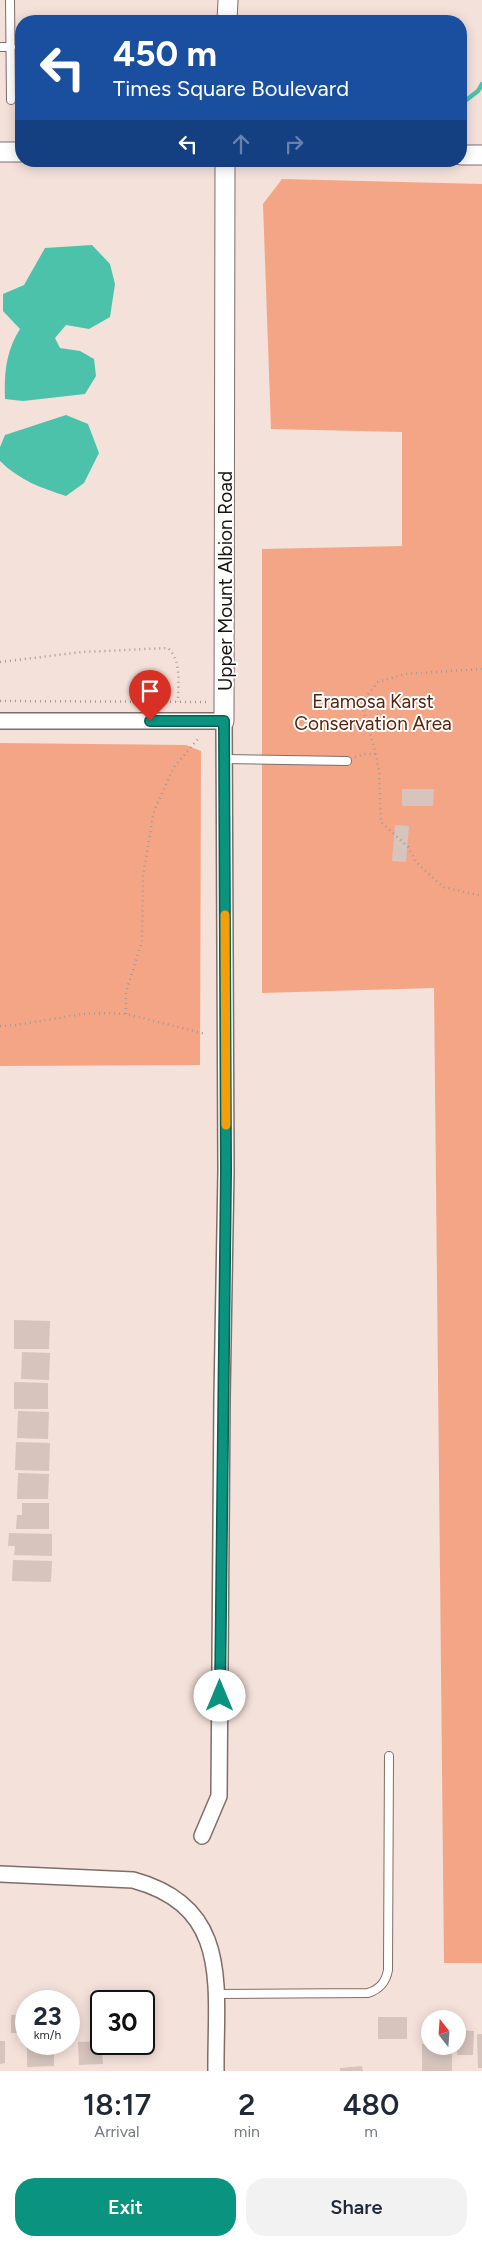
<!DOCTYPE html>
<html lang="en">
<head>
<meta charset="utf-8">
<style>
	:root { --surface:#fff; --page:#f2f2f3; --text:#1f2937; --muted:#747a83; --accent:#0a937e }
	body { margin:0; font-family:Figtree,sans-serif; background:var(--page); color:var(--text); height:100vh; display:flex; flex-direction:column; font-size:19px; white-space:nowrap }
	* { box-sizing:border-box; margin:0 }
	p { font-size:16px; color:var(--muted) }
	.icon { flex:none; width:28px; height:28px; fill:none; stroke:currentColor; stroke-width:2; stroke-linecap:round; stroke-linejoin:round }
	.map { position:relative; height:2071px; overflow:hidden }
	.drawer { display:flex; flex-direction:column; background:var(--surface); flex:1 }
	.drawer>* { flex:none }
	.top-card { position:absolute; left:15px; top:15px; width:452px; height:152px; border-radius:20px; box-shadow:0 2px 12px #0003; background:#1a4fa0; color:#fff; overflow:hidden }
	.needle { width:32px; rotate:343deg }
	.controls { position:absolute; left:421px; top:2010px; display:grid; gap:10px }
	.controls a { display:grid; place-items:center; width:45px; height:45px; border-radius:50%; background:var(--surface); box-shadow:0 2px 12px #0003; font-size:25px }
	.speed { position:absolute; left:15px; top:1990px; display:flex; gap:10px; font-size:25px; font-weight:700; text-align:center }
	.speed>* { display:grid; place-content:center; width:65px; height:65px; border-radius:50%; background:var(--surface); box-shadow:0 2px 12px #0003; line-height:1 }
	.speed small { font-size:12px; font-weight:400 }
	.speed .limit { border:2px solid #111; border-radius:8px; background:#fff; color:#111 }
	.pin { position:absolute; display:grid; place-items:center; width:42px; height:42px; color:#fff; margin:-51px -21px; border-radius:50% 50% 50% 0; rotate:-45deg; box-shadow:0 0 5px #0007 }
	.pin .icon { rotate:45deg }
	.me { position:absolute; width:55px; margin:-28px; rotate:0deg; stroke-linejoin:round; filter:drop-shadow(0 0 4px #0008) }
	.turn { display:flex; align-items:center; gap:18px; height:105px; padding:0 15px; font-size:22px }
	.turn .icon { width:65px; height:65px; stroke-width:2.5 }
	.turn b { display:block; font-size:35px; line-height:42px }
	.lanes { display:flex; align-items:center; height:48px; padding:0 15px; background:#0003; justify-content:center; gap:25px; direction:ltr }
	.lanes .off { opacity:.35 }
	.eta { display:flex; justify-content:space-evenly; align-items:center; height:85px; text-align:center }
	.eta b { font-size:30px; font-weight:600; line-height:35px }
	.cta { display:flex; gap:10px; margin-top:auto; padding:10px 15px }
	.cta a { flex:1; height:58px; border-radius:20px; background:var(--accent); color:#fff; font-size:20px; font-weight:600; line-height:58px; text-align:center }
	.cta a+a { background:var(--page); color:var(--text) }
	.map>svg:first-child { display:block }
</style>
</head>
<body>
<div class="map">
<svg width="482" height="2071" viewBox="0 0 482 2071">
	<rect width="100%" height="100%" fill="#f4e1da"/>
	<path fill="#f4a586" d="M282,179L482,184V1963H444L434,988L262,993V549L402,546V432L271,429L263,204Z
		M0,743L186,745L201,751L200,1065L0,1066Z"/>
	<path fill="#4cc2aa" d="M92,245L110,264L115,284L110,317L89,329L66,325L55,338L60,348L80,351L94,359L96,376L85,394L23,401L5,399C4,373 6,351 20,329L3,311V294L24,285L45,248Z
		M66,415L88,424L99,453L84,483L66,496C41,488 19,480 0,461V447L5,435Z"/>
	<g fill="none" stroke-linecap="round" stroke-linejoin="round">
		<path stroke="#4cc2aa" stroke-width="4.5" d="M461,104L478,91L482,84"/>
	</g>
	<path fill="#d6c4bd" d="M402,789H434L433,806H402Z
		M395,825L409,826L406,862L392,861Z
		M14,1320L50,1321L49,1349H14Z
		M22,1352L50,1353L49,1380L21,1379Z
		M14,1382L48,1383V1409H14Z
		M18,1411L49,1412L48,1439L17,1438Z
		M16,1442L50,1443L49,1471L15,1470Z
		M18,1473L49,1474L48,1499H17Z
		M22,1503H49V1529H16L17,1515H22Z
		M9,1533L52,1534V1556L14,1555L15,1546H8Z
		M13,1560L52,1561L51,1582L12,1581Z
		M11,2015H26V2033H11Z
		M378,2017H407V2039H378Z
		M458,2030L474,2031L473,2055H457Z
		M477,2034H482V2068H478Z
		M0,2041H5V2063L0,2064Z
		M101,2041L103,2064L79,2065L78,2042Z
		M422,2044H430V2046H452V2071H422Z
		M27,2047H54V2066L27,2067Z
		M362,2066L363,2071H340V2068Z"/>
	<g fill="none" stroke-linecap="round" stroke-linejoin="round">
		<g stroke="#7f6e68" stroke-width="10">
			<path id="service" d="M10,0L11,100
				M0,47H11
				M224,759L347,761
				M215,1994L368,1993C380,1989 386,1982 388,1970L389,1756"/>
		</g>
		<g stroke="#7f6e68" stroke-width="18">
			<path id="minor" d="M0,721H224L226,1171L222,1397L219,1796L202,1836
				M0,1874L133,1880C233,1907 215,1988 216,2071"/>
		</g>
		<g stroke="#7f6e68" stroke-width="21">
			<path id="tertiary" d="M227,21L228,0
				M0,152H21
				M461,155H482
				M224,721L225,161"/>
		</g>
		<path stroke="#a79893" stroke-width="2.5" stroke-dasharray="1 4" stroke-linecap="butt" d="M0,662L82,652L168,648C182,661 178,684 178,702
			M482,669L405,674L378,682L361,703L376,754L379,772L381,822L408,847L416,862L443,887L482,896
			M0,701L208,702
			M355,757L364,754H376
			M126,1014V992L142,941L143,876L154,811L174,767L198,739
			M0,1026L16,1025L83,1014L110,1013L126,1014L206,1034"/>
		<use href="#service" stroke="#fff" stroke-width="8"/>
		<use href="#minor" stroke="#fff" stroke-width="15"/>
		<use href="#tertiary" stroke="#fff" stroke-width="19"/>
	</g>
	<g fill="none" stroke-linecap="round" stroke-linejoin="round">
		<g stroke="#066052" stroke-width="12">
			<path id="route" d="M150,721H224L226,1171L220,1696"/>
		</g>
		<use href="#route" stroke="#0a937e" stroke-width="9"/>
		<path stroke="#f59e0b" stroke-width="9" d="M225,915L226,1125"/>
	</g>
	<g text-anchor="middle" stroke-width="4" stroke-linejoin="round" paint-order="stroke">
		<g font-size="19" fill="#191310" stroke="#fff">
			<text transform="translate(225 581) rotate(-90)" y="7">Upper Mount Albion Road</text>
		</g>
		<g font-size="19" fill="#57230b" stroke="#fff">
			<text x="373" y="708">Eramosa Karst<tspan x="373" dy="22">Conservation Area</tspan></text>
		</g>
	</g>
</svg>
<div class="controls">
<a><svg class="needle" viewBox="-14 -14 28 28"><path d="M0-13l5 13h-10z" fill="#e53935"/><path d="M0 13l5-13h-10z" fill="#747a83"/></svg></a>
</div>
<div class="speed"><div>23<small>km/h</small></div><div class="limit">30</div></div>
<div class="pin" style="left:150px;top:721px;background:#d93025"><svg class="icon" aria-label="arrive" viewBox="0 0 24 24"><path d="M6 21V4h12l-3 4 3 4H6"/></svg></div>
<svg class="me" style="left:220px;top:1696px" viewBox="-20 -20 40 40"><circle r="19" fill="#fff"/><path d="M0-13L10 11 0 6-10 11z" fill="#0a937e"/></svg>
<div class="top-card">
<div class="turn"><svg class="icon" aria-label="left" viewBox="0 0 24 24"><path d="M17 20v-9H6M10 6l-5 5 5 5"/></svg><div><b>450 m</b>Times Square Boulevard</div></div>
<div class="lanes"><svg class="icon" aria-label="left" viewBox="0 0 24 24"><path d="M17 20v-9H6M10 6l-5 5 5 5"/></svg><svg class="icon off" aria-label="ahead" viewBox="0 0 24 24"><path d="M12 20V5M6 11l6-6 6 6"/></svg><svg class="icon off" aria-label="right" viewBox="0 0 24 24"><path d="M7 20v-9h11M14 6l5 5-5 5"/></svg></div>
</div>
</div>
<section class="drawer">
<div class="eta">
<div><b>18:17</b><p>Arrival</p></div>
<div><b>2</b><p>min</p></div>
<div><b>480</b><p>m</p></div>
</div>
<div class="cta"><a>Exit</a><a>Share</a></div>
</section>
</body>
</html>
